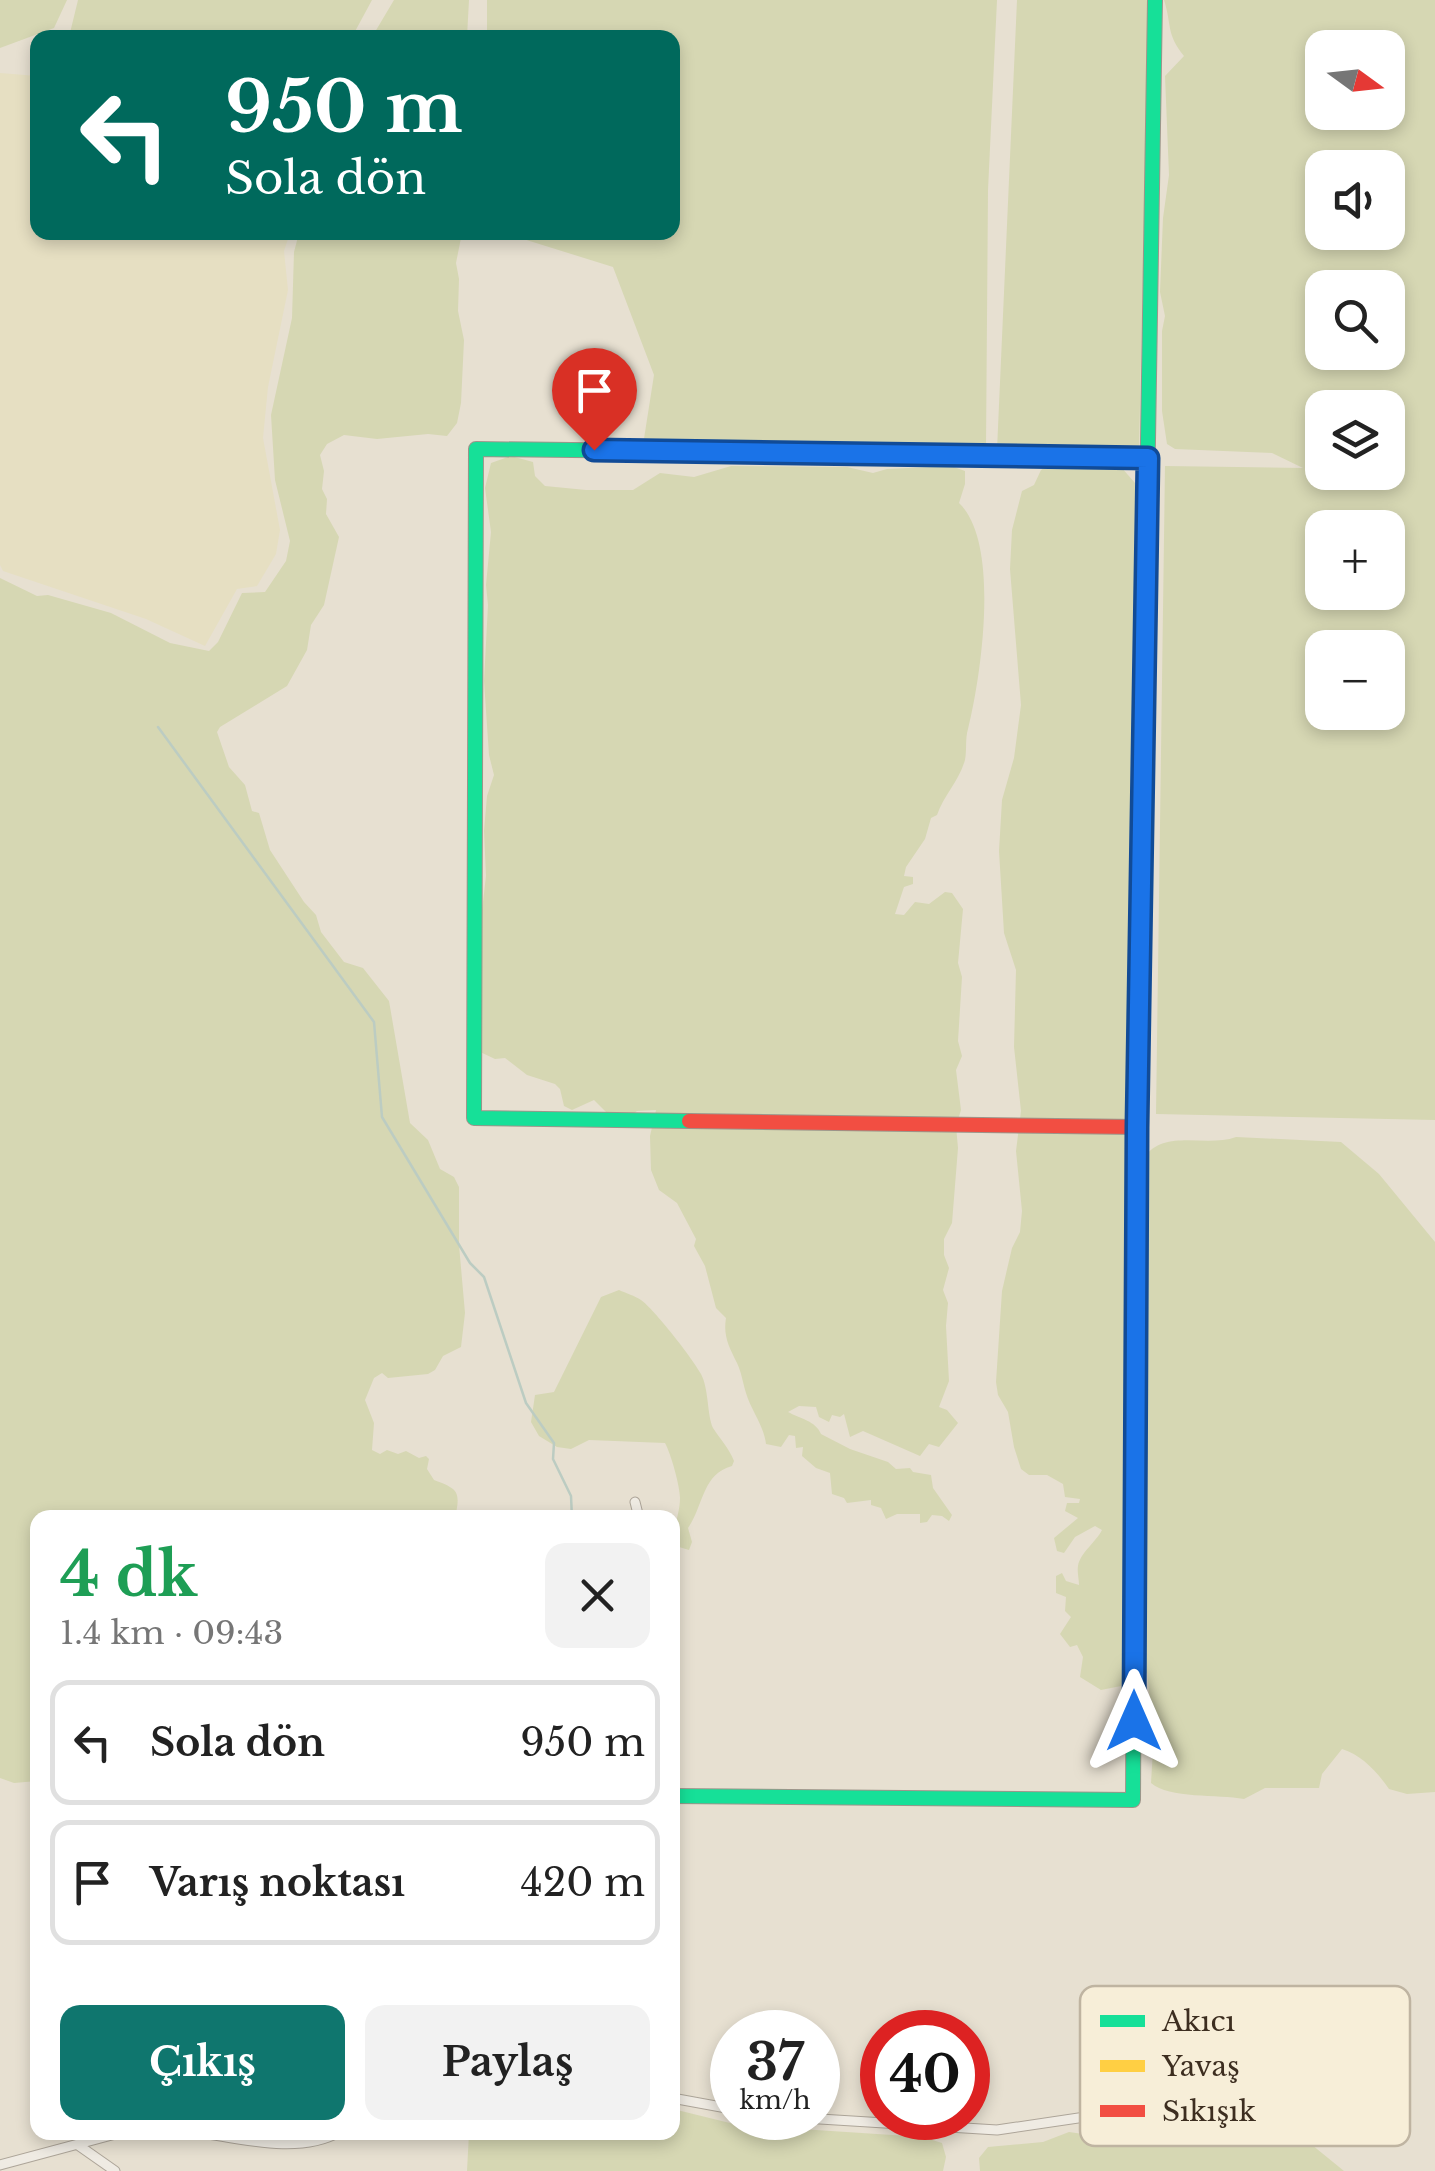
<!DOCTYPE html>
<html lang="tr">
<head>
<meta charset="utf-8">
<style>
	:root { --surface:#fff; --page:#f2f2f2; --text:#222; --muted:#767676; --line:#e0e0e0; --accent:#0f766e }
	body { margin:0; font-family:"Libre Baskerville",serif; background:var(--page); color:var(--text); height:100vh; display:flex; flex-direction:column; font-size:38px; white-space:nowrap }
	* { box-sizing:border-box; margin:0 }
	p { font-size:32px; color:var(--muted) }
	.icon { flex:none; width:55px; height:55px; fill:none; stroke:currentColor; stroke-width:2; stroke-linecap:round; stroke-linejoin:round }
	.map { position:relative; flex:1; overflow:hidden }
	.sheet { position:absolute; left:30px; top:1510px; width:650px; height:630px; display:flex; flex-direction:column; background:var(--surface); border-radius:20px; box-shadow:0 5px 15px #0003 }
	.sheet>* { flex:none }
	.banner { position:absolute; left:30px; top:30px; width:650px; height:210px; border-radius:20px; box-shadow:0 5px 15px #0003; background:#00695c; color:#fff; overflow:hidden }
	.needle { width:65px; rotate:105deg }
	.tools { position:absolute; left:1305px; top:30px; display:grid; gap:20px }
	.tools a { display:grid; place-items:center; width:100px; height:100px; border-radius:20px; background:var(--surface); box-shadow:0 5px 15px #0003; font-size:50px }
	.speed { position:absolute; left:710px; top:2010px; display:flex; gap:20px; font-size:50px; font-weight:700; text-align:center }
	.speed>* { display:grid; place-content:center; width:130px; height:130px; border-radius:50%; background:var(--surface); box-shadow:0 5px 15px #0003; line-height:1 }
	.speed small { font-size:25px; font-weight:400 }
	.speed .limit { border:15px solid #d22; background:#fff; color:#111 }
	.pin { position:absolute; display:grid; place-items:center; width:85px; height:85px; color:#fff; margin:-102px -42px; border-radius:50% 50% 50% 0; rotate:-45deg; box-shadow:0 0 10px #0007 }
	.pin .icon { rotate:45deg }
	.me { position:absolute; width:110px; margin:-55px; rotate:0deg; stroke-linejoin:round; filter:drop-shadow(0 0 8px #0008) }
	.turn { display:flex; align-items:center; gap:35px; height:210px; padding:0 30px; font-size:45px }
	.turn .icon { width:130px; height:130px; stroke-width:2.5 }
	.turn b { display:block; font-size:70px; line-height:85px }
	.round { display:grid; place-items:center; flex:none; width:105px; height:105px; border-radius:20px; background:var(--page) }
	.headline { display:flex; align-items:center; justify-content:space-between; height:170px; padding:0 30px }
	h1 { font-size:60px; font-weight:700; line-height:75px; color:#1e9e55 }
	.button { display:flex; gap:20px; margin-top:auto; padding:20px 30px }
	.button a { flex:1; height:115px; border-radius:20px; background:var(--accent); color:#fff; font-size:40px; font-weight:700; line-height:115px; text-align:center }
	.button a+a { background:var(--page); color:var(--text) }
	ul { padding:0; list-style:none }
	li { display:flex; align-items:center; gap:30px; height:125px; margin:0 20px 15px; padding:0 10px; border:5px solid var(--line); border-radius:20px }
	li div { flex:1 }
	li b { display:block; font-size:38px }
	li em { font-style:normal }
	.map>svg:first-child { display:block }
</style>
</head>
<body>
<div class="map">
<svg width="1435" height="2171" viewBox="0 0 1435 2171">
	<rect width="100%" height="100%" fill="#e7e0d1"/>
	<path fill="#e6dfc2" d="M0,73L37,76L38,232L290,233L284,251L288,290L268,387L263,438L280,530L276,554L257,586L237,589L205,646L146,619L3,571L0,565Z"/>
	<path fill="#d6d7b3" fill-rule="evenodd" d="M0,0H67L54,28L0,48Z
		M78,0H372L352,37H69Z
		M394,0H469L467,37H372Z
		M487,0H997L988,190L986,446L643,445L654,375L613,267L504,233L672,232V38H487Z
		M1017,0H1149L1139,449L997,450Z
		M1164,0H1435V1120L1156,1114L1165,466L1303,468L1272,453L1175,449L1167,444L1162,411V331L1165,316L1160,292L1163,218L1169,175L1165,76L1184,56C1166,34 1172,25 1164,0ZM1322,48H1388V112H1322ZM1322,168H1388V232H1322ZM1322,288H1388V352H1322ZM1322,408H1388V472H1322ZM1322,528H1388V592H1322ZM1322,648H1388V712H1322Z
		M299,233H462L456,263L459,279L458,311L464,340L461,403L457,423L447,436L428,434L377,439L344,435L327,444L320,455L324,471L322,489L327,499L326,514L339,537L324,605L311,625L307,650L287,686L220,727L217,732L229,767L245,785L252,811L259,813L270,850L304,902L316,915L321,932L344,962L363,968L389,1001L410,1123L428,1140L440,1169L454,1177L459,1187V1245L465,1313L461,1347L443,1356L435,1370L428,1374L388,1378L382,1373L374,1378L365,1400L374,1423L372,1450L380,1454L387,1450L398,1454L406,1451L419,1458L426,1456L429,1459L427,1469L434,1480C458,1489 461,1491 455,1518H38L37,1781L14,1783L0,1778V578L37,596L48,595L111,613L170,643L209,651L218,642L242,593L265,592L286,561L290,541L275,480L271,415L292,318L294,252Z
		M511,456L533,462L535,476L545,486L586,490H633L660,473L694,477L731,466L847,467L873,473L887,469L951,466L965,471V484L959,503C1001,543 981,677 968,729C965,739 967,750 965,760C959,781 944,795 937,815L931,818L925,839L906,867L904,876L913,877V884L904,887L895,914L904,915L915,902L929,904L945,892L952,893L963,909L958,963L962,977L958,1041L962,1056L956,1070L961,1110L956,1126L958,1148L952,1223L944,1239V1255L949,1268L943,1290L948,1303L946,1326L949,1381L939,1407L947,1410L958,1423L939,1447L929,1444L920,1456L863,1431L850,1437L844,1414L840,1417L832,1415L829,1422L819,1417L816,1407L799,1406L788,1412C799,1418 816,1421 821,1434L850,1449L888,1462L896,1469L910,1468L913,1472L931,1475L933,1488L952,1515L949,1521L942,1516L932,1515L927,1522L920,1523V1514H897L886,1519L881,1508L871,1505V1500L847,1503L844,1498L832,1494L830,1473L816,1468L802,1456L803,1447L796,1448L795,1436L789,1435L781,1447L766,1444C764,1426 751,1410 746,1393C743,1383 741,1371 737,1363C729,1347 723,1336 726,1318L716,1308L705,1266L694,1246L696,1239L677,1203L659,1190L651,1170L650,1136L656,1110L637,1111L626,1119L610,1116L594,1100L572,1110L564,1106L560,1089L555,1084L527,1075L505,1058L495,1059L478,1051V1023L482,1007L481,919L486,876L484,831L487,796L494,775L489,755L484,681L488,605L486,585L491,532L485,488L491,463Z
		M1055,461L1121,467L1135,483L1137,707C1135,719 1131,733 1132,745C1133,757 1137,770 1136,783C1133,867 1131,950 1131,1035C1131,1075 1122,1117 1130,1156L1144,1158C1164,1128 1206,1148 1236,1137L1341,1142L1379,1174L1435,1242V1792L1407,1794L1389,1789C1378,1773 1362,1755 1342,1749L1322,1774L1319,1788H1265L1244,1799C1218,1794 1169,1799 1151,1783L1154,1733L1147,1673H1124L1121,1686L1101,1690L1080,1677L1083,1657L1077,1645L1070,1647L1060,1634L1071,1617L1065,1611L1066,1597L1056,1593V1576L1062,1573L1066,1581L1079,1585C1079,1579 1077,1572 1078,1566C1080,1553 1096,1542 1102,1530L1095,1526L1075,1537L1064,1553L1057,1551L1054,1538L1078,1518L1065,1511L1067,1503H1079L1080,1499L1065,1497L1063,1484L1047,1475H1029L1021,1469L1014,1447L1008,1412L998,1395L996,1382L1002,1291L1012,1248L1020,1232L1022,1211L1016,1151L1021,1111L1014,1047L1016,970L1004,933L999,851L1002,800L1014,758L1021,705L1010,569L1012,530L1022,491L1034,485L1041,470Z
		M619,1290C626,1293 635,1296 641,1300C653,1308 694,1360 701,1374C709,1389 707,1415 713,1428C720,1439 729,1448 734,1461L732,1466C702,1474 704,1505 688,1528L692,1542L689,1550L679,1547C670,1529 680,1517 680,1498C680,1486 671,1454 665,1443L589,1440L571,1449L557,1447L539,1436L531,1422L535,1395L554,1392L601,1297Z
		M1214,2094L1247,2097L1269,2110L1344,2171H980L979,2158L988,2147L1043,2142L1069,2132L1104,2137L1134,2120L1167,2110L1187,2095Z
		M673,2109L738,2125L923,2137L942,2143L946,2157L943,2171H467L469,2133L672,2132Z"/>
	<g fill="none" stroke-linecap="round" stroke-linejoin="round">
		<path stroke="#bcccc2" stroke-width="2.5" d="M158,727L374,1022L382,1117L470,1263L484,1277L526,1403L554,1443L553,1459L571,1496L572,1518"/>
		<g stroke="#ada599" stroke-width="11">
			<path id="street" d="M635,1502L639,1518
				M672,2098L732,2109
				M804,2118L997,2130L1112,2113L1187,2086L1219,2083L1255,2093
				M196,2132C239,2138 299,2155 339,2132
				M78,2145L115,2171
				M0,2165L123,2132"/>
		</g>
		<g stroke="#9c958a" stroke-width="16">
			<path id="fast" d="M1143,755L1155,0
				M689,1121L474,1118L476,449L835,453
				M672,1796L1133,1800L1136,1219"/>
		</g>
		<g stroke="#9c958a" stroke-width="16">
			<path id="slow" d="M835,453L1147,457"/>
		</g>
		<g stroke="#9c958a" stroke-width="16">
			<path id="jam" d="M689,1121L1137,1127
				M1136,1219L1143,755"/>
		</g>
		<use href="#street" stroke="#efebe3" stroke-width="9"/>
		<use href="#fast" stroke="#16e098" stroke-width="14"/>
		<use href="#slow" stroke="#ffcf43" stroke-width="14"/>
		<use href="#jam" stroke="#f24e42" stroke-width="14"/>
	</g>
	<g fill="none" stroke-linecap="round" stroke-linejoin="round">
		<g stroke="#114b97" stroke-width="25">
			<path id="route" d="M594,450L1148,458L1137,1127L1134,1721"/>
		</g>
		<use href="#route" stroke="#1a73e8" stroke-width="18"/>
	</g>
	<rect x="1080" y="1986" width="330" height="160" rx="15" fill="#f7eed8" stroke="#bfb4a1" stroke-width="2.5"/>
	<rect x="1100" y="2015" width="45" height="12" fill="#16e098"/>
	<rect x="1100" y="2060" width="45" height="12" fill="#ffcf43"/>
	<rect x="1100" y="2105" width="45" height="12" fill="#f24e42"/>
	<g font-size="28" fill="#3d2e20">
		<text x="1162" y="2031">Akıcı</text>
		<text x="1162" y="2076">Yavaş</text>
		<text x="1162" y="2121">Sıkışık</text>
	</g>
</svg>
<div class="tools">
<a><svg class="needle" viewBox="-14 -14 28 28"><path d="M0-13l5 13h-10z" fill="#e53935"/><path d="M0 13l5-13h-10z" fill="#767676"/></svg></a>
<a><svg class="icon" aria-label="sound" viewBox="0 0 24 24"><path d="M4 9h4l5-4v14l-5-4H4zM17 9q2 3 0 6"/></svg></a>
<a><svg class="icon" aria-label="search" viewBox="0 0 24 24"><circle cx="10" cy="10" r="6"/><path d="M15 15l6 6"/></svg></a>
<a><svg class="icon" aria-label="layers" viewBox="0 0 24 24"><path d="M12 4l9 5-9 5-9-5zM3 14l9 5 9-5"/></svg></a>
<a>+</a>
<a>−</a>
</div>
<div class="speed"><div>37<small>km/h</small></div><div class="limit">40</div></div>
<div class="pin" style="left:594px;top:450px;background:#d93025"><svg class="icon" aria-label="arrive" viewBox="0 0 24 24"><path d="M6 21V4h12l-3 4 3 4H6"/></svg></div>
<svg class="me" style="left:1134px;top:1721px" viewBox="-20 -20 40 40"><path d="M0-17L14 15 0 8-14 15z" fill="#1a73e8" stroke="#fff" stroke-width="4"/></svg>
<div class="banner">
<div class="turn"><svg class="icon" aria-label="left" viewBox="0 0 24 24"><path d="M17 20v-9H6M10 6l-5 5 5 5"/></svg><div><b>950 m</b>Sola dön</div></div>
</div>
<section class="sheet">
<div class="headline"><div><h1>4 dk</h1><p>1.4 km · 09:43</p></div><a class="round"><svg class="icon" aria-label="close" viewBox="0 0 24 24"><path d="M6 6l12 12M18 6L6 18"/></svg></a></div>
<ul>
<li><svg class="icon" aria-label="left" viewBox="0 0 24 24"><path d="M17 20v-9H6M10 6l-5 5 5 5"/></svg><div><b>Sola dön</b></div><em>950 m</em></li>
<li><svg class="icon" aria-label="arrive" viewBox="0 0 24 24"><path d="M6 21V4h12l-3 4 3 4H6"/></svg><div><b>Varış noktası</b></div><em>420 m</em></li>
</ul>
<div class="button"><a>Çıkış</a><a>Paylaş</a></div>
</section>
</div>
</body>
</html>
